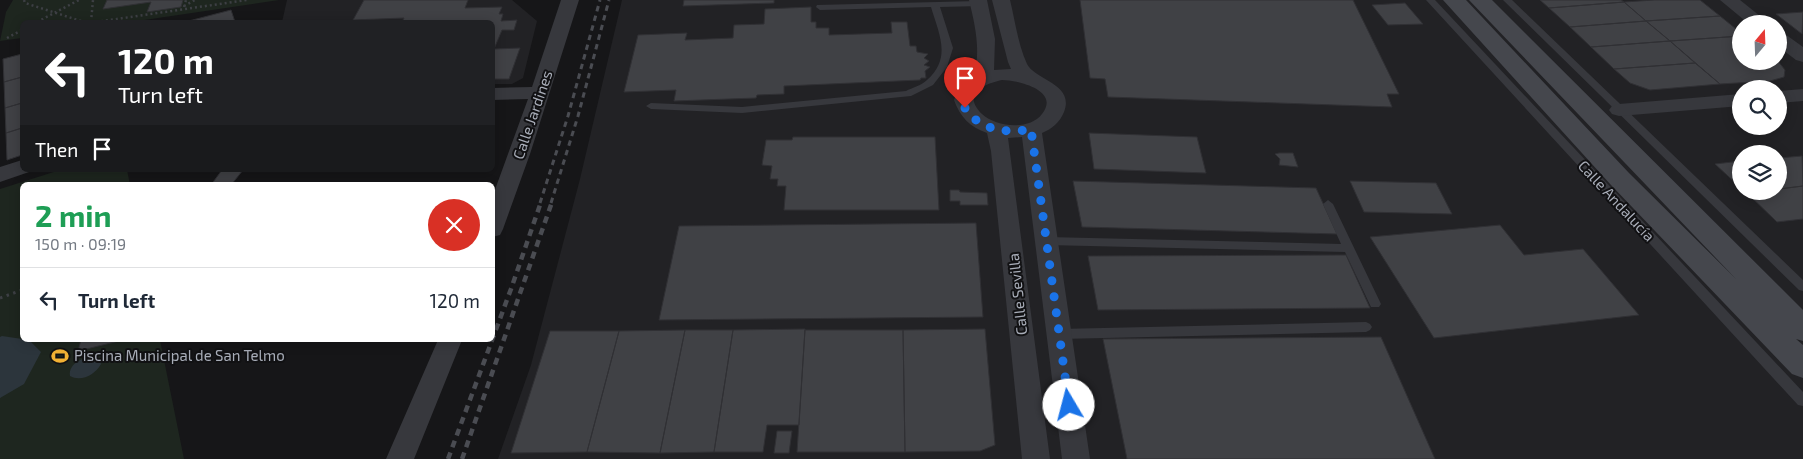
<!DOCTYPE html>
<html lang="en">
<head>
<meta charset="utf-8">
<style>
	:root { --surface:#fff; --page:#f2f2f3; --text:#1f2937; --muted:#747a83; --line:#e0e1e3 }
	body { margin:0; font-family:"Exo 2",sans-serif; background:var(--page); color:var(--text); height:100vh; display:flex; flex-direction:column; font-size:19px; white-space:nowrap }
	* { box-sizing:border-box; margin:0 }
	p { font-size:16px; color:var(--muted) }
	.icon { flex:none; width:28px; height:28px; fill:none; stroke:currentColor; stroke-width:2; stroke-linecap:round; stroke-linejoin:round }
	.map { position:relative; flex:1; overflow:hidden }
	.side { position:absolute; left:20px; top:182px; width:475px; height:160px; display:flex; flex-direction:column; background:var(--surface); border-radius:8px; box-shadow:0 2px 12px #0003 }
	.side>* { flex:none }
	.top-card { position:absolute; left:20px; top:20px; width:475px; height:152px; border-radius:8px; box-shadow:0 2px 12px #0003; background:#202124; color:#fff; overflow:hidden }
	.needle { width:32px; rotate:19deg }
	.buttons { position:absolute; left:1732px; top:15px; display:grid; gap:10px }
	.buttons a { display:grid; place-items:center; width:55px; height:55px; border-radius:50%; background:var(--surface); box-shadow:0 2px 12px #0003; font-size:25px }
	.pin { position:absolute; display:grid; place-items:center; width:42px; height:42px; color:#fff; margin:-51px -21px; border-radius:50% 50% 50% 0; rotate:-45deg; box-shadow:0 0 5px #0007 }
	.pin .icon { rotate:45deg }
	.me { position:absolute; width:55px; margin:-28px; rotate:352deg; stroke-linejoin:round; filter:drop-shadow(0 0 4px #0008) }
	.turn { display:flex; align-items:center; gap:18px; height:105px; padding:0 15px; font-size:22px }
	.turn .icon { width:65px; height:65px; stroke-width:2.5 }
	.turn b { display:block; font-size:35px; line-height:42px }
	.then { display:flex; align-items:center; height:48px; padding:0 15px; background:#0003; gap:10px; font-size:19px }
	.round { display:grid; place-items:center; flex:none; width:52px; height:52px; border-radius:26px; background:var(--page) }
	.overview { display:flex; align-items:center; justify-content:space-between; height:85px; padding:0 15px }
	h1 { font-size:30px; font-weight:700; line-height:38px; color:#1e9e55 }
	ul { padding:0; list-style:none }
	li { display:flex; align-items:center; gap:15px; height:65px; padding:0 15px; border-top:1px solid var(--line) }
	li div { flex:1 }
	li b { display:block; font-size:19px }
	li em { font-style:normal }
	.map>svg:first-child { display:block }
</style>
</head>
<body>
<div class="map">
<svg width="1803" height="459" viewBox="0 0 1803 459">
	<rect width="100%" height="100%" fill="#161618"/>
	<path fill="#222225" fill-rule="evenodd" d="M287,0H512L537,21L523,78L512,84H493L492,22H282Z
		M622,0H1803V459H498L531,365L580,179ZM1741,24H1779V61H1741ZM1741,89H1779V126H1741ZM1741,154H1779V191H1741Z"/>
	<path fill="#1e261f" d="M13,0H279L131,22H22V38L0,41L6,12Z
		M60,170H127L130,185H22V340H160L184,459H0V189Z"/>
	<path fill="#2c353c" d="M2,336L29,340L41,352L24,384L0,398V337Z
		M96,356L99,358L101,364C95,375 81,382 70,376C68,363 85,356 96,356Z"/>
	<path fill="#404145" stroke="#303034" d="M107,0H183L181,7L147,12L151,2L103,9Z
		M364,0H468L465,8L502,7L499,14H503L501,21L517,20L514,30H502L494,49L520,48L509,79H492V22H402L404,18L353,20Z
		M684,0H774V3L683,6Z
		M1080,0H1353L1399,94H1387L1392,107L1108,97L1105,79L1090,78Z
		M1540,0H1621L1624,2L1549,8Z
		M1654,0H1700L1720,16L1646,21L1624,2Z
		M1624,2L1646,21L1570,27L1549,8Z
		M1405,3L1423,24L1388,25L1372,5Z
		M811,7V22H816V28H829V35L892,33L891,22H907L910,46H916L917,52L928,54L924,58L929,61L924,65L930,67L925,71L926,78H921L920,80L784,86V94L757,95L756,98L674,101L676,90L624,92L638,35L687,33L685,40L733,38L734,25L764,24L765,9Z
		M231,10L235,22H185Z
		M1803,12L1802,34L1776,14Z
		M1720,16L1741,33V36L1670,41L1646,21Z
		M1646,21L1670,41L1591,47L1570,27Z
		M1741,36V61H1778L1785,70L1784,77L1770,81L1720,84L1670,41Z
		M1670,41L1695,63L1614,69L1591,47Z
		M22,54V77L4,82L3,59Z
		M1695,63L1720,84L1650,90L1630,83L1614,69Z
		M22,77V103L5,108L4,82Z
		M22,103V128L6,133L5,108Z
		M22,128V155L7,160L6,133Z
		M1089,133L1197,137L1206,173L1094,169Z
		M793,137H935L939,210H784L786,186H777L778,179H770L772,166L762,165L766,140H792Z
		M1279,153H1293L1298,167L1279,165L1280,159L1275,154Z
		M1802,156L1803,186L1779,189V158Z
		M1741,161V188L1715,164Z
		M222,170H243L231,185H211Z
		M1073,181L1316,188L1337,234L1082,227Z
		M1350,181L1436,183L1452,214L1364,212Z
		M1803,186V219L1777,222L1746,192L1779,191V189Z
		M950,190H959L960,192L987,193L988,205H960V201H950Z
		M976,223L983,317L659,320L679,226Z
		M1500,225L1524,255L1583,249L1639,315L1434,338L1370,237Z
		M1346,255L1370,308L1098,310L1088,256Z
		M805,329L799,425H767L763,452H714L733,330Z
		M985,329L995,445L980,451L905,452L903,330Z
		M685,330L660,453L587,452L619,331Z
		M685,330H733L714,452L660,453Z
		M805,330H903L905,452H797Z
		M550,331H619L587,452L511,453Z
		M1381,337L1435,459H1127L1103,339Z
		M81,340H123L78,351Z
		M777,431H792L789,453H774Z"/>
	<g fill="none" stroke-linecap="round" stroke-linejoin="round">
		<path stroke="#3d3f44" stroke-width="2.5" stroke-dasharray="2 3" stroke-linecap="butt" d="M24,0L25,3L84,22
			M184,6L195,0
			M184,7L186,0
			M37,22L79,0
			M91,22L93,0
			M96,22L247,0
			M7,38L22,30"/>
		<path stroke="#3d3f44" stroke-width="3" stroke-dasharray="2.5 4.5" stroke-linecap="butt" d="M0,298L22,290"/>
		<path fill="#37383d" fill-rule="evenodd" d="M1426,0H1435L1803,392V406L1798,405Z
			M1503,0H1512L1803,280V291L1799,290Z
			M978,1L981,2V6L940,7L953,48L947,67L933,85L911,96L742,113L651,109L646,106L651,103L742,107L906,91C912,88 922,85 927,80C952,58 939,34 931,7L820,10L816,7L817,5Z
			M1328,200L1333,204L1381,304L1379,307H1371L1345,252L1047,245L1041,241L1047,237L1341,244L1323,204Z
			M1366,322L1370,324L1372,327L1370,330L1366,332L1059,339L1055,337L1053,334L1055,331L1059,329Z"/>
		<path fill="#37383d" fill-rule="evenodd" d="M561,0H579L530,154L503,229L500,235L492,237V198L528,99L492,100V88L532,87Z
			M969,0H987L995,39L994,70L1011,69L1008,62L992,0H1010C1015,20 1018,45 1027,64C1035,80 1075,84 1064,112C1060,122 1052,129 1042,133L1090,459H1062L1022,137L1008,138L1050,459H1022L991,151L987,133C970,127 960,117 954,100L960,85L974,75C981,50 975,25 969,0ZM1002,80C1017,80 1061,90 1042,114C1029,131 996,127 982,114C961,93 984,84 1002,80Z
			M1720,0H1740L1770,24H1749Z
			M1779,33L1785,34L1803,47V62L1796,60L1779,47Z
			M1803,89V101L1779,103V91Z
			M1741,94V106L1619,116L1612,114L1609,110L1612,106L1619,104Z
			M22,160V170H31L29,172L0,182V167Z
			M438,340H462L414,459H386Z"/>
		<path fill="#45474d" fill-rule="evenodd" d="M1443,0H1466L1629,173L1736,279L1469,0H1492L1803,310V341L1796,339L1803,345V378L1792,374L1611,185Z"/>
		<path stroke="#4a4c52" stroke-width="3" stroke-dasharray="5.5 4.5" stroke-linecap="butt" d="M540,203L568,116L600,0
			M551,203L578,116L609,0"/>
		<path stroke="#4a4c52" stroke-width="4.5" stroke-dasharray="7 5.5" stroke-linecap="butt" d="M448,459L511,289L541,202
			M462,459L552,202"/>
	</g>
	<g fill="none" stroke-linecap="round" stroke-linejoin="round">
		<path stroke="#1a73e8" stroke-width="9" stroke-dasharray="0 16.2" d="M965,108C979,130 1007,134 1031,129L1069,405"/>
	</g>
	<defs>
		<g id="stadium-bare" transform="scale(1.35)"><path d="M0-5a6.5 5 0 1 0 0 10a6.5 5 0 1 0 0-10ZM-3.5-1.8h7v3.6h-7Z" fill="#f2b134" stroke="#111113" stroke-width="2.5" paint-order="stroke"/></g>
	</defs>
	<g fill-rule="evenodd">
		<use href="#stadium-bare" x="60" y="356"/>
	</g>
	<g text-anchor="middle" stroke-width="4" stroke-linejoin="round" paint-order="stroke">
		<g font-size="15" fill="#a8adb8" stroke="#111113">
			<text transform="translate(533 115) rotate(-71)" y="5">Calle Jardines</text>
			<text transform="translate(1616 201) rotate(47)" y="5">Calle Andalucía</text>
			<text transform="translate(1018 294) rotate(-96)" y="5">Calle Sevilla</text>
		</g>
		<g font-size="15" fill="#a8adb8" stroke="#111113" text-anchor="start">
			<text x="74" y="361">Piscina Municipal de San Telmo</text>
		</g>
	</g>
</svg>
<div class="buttons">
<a><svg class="needle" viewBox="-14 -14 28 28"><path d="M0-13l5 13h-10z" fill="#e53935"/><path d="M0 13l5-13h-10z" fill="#747a83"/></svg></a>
<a><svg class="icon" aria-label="search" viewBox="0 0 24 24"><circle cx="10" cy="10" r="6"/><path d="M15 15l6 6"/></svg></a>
<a><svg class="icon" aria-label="layers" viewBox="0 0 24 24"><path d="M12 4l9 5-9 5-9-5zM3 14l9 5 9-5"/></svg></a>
</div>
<div class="pin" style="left:965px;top:108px;background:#d93025"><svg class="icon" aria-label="arrive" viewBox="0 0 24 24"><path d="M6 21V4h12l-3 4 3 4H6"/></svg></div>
<svg class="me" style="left:1069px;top:405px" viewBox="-20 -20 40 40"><circle r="19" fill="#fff"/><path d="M0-13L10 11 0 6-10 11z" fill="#1a73e8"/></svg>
<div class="top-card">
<div class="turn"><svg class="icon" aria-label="left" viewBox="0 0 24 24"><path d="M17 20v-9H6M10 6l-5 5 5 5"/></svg><div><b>120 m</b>Turn left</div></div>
<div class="then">Then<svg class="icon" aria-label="arrive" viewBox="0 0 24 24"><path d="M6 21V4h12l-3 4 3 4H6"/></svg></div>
</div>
<section class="side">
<div class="overview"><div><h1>2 min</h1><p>150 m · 09:19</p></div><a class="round" style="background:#d93025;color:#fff"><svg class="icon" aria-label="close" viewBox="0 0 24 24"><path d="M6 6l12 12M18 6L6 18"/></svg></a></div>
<ul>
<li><svg class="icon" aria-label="left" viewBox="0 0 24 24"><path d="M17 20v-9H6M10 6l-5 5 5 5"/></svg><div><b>Turn left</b></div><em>120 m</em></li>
</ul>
</section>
</div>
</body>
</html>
